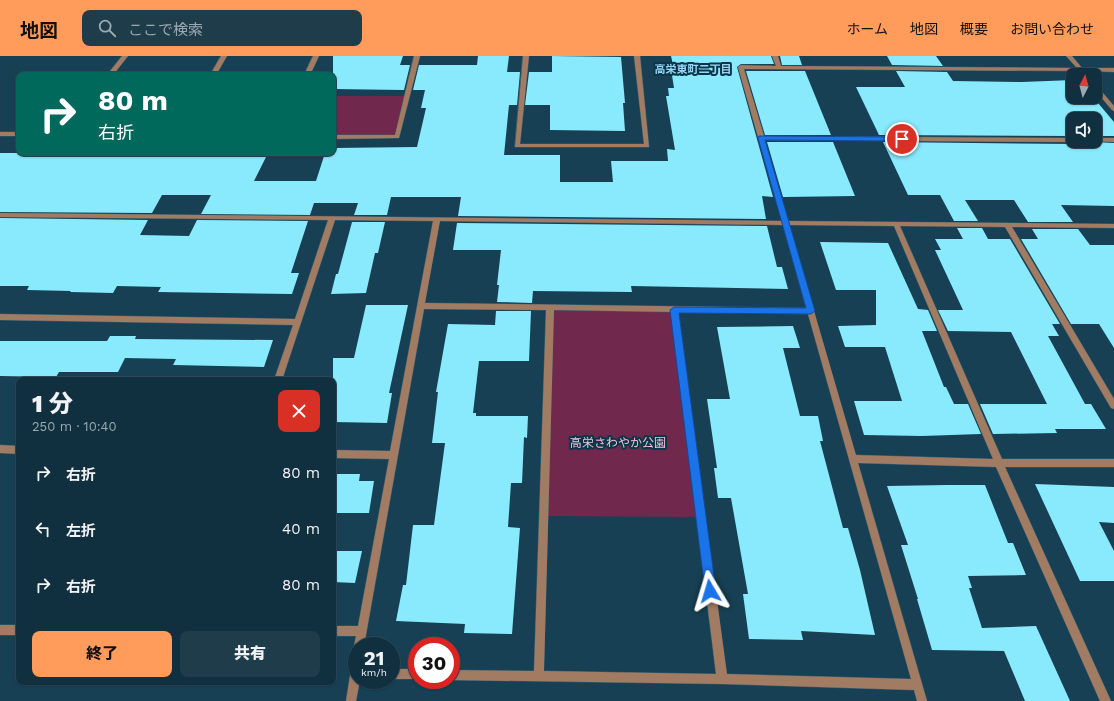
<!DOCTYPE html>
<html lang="ja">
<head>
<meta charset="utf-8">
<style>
	:root { --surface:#11303f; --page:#1e3c4a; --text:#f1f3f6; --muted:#9ca9b0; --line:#304b59; --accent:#ff9b5b }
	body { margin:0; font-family:"Work Sans","Noto Sans JP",sans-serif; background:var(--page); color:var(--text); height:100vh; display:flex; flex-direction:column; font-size:15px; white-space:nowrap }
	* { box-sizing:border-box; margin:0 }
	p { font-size:13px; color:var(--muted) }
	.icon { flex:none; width:22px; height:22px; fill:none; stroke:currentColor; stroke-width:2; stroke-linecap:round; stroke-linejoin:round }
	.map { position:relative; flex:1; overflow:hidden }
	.sheet { position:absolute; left:16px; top:321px; width:320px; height:308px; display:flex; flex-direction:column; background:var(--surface); border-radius:8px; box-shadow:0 1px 3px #0004,0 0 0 1px var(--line) }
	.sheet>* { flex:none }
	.hud { position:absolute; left:16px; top:16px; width:320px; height:84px; border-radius:8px; box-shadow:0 1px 3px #0004,0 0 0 1px var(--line); background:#00695c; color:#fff; overflow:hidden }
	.needle { width:26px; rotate:6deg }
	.tools { position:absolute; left:1066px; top:12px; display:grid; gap:8px }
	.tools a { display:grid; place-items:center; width:36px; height:36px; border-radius:8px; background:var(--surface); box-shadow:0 1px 3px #0004,0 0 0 1px var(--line); font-size:20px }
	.speed { position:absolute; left:348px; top:581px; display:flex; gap:8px; font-size:20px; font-weight:700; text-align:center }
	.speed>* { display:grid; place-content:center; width:52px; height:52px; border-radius:50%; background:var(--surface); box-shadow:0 1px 3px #0004,0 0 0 1px var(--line); line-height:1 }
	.speed small { font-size:10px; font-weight:400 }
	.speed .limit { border:6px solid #d22; background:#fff; color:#111 }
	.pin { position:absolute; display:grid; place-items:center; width:34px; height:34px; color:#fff; margin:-17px; border:2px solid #fff; border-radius:50%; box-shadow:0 1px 4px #0007 }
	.me { position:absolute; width:44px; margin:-22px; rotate:353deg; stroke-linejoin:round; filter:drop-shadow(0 0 3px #0008) }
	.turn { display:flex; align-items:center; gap:14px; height:84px; padding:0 16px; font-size:18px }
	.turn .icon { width:52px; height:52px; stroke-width:2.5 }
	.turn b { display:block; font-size:28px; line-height:34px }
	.round { display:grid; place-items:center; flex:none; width:42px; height:42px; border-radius:8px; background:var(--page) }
	.headline { display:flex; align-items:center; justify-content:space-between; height:68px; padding:0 16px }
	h1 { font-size:24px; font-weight:800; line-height:30px }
	.button { display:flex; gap:8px; margin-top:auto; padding:8px 16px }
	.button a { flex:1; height:46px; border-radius:8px; background:var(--accent); color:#111; font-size:16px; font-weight:800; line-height:46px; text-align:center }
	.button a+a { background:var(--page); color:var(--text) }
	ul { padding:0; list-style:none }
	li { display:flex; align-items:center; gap:12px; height:56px; padding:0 16px }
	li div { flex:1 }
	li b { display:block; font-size:15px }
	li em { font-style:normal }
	header { display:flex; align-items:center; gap:24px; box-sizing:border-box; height:56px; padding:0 20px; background:var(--accent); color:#111 }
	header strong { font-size:19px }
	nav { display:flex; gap:22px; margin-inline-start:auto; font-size:14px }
	.search { width:280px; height:36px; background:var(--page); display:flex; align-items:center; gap:10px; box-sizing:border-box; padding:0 14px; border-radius:8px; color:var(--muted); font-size:15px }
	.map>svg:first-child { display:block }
</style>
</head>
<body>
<header>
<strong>地図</strong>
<div class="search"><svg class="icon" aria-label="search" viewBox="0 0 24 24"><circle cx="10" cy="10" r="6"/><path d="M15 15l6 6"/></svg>ここで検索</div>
<nav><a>ホーム</a><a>地図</a><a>概要</a><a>お問い合わせ</a></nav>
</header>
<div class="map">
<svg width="1114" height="645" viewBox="0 0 1114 645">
	<rect width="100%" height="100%" fill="#174054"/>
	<path fill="#71284d" d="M333,40H407L397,81H333Z
		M550,252L674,254L701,461L544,460Z"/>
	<path fill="#89eafd" d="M333,0H403L400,9H410L404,34L333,33Z
		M478,0H509L507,16H520L517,49H509L504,99H560V126H613L611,105H668L667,93L675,94L666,40H669L668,32H674L671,13H674L671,0H771L774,8H741L737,11L773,141L762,140L766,163L458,160L461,141H391L387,159H354L358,147H314L310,159L201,158L211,139H162L152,157L0,156V97H268L254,125H316L325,97H333V92L417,91L426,52H421L425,34H413L419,9H477Z
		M552,0L621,1L625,47H623L625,75L550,74V49H525L529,16H552Z
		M780,0H799L802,9H782Z
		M887,0H936L943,10L892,9Z
		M746,15H805L831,79H765Z
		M896,15L947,16L953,25L1022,26L1073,24V41H1093L1114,66V80H1095V63H1073V80L879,79L856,31H905Z
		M1076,85L1114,87V150L1061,149L1073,166H1028L1014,144H965L978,165H954L940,139H908L883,86L1073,88Z
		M767,86H833L855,140L783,141Z
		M0,162L148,164L140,179L189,180L197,164L308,165L291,217H299L292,238L158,236L161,231L117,230L113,237L70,236L71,235L27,234L29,230H0Z
		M352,166H385L378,197H375L366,237L331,238L336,218H338Z
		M457,167L767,170L777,211H782L788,233L631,230L632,236L533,235L532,247L497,246L499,229H497L501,194H453Z
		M957,172H982L988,183H1010L1060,268H1052L1059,280H1048L1085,348H1091L1106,373H1055L1057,377L993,378L980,348H1047L1011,276L948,275L938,254H963L935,194H941L935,183H963Z
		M1032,173H1078L1090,189H1114V292L1099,268H1071L1021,183H1038Z
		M820,186L888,187L918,253L928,254L937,275H922L944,331H946L954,348H968L981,378L922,380L864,379L854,345H902L885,291H845L838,270L876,269V234H836Z
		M366,249H408L389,337H392L387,367L333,366V302H354Z
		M496,255H531L529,305H479L473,357H476V360H528L527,382L524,381L522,427H511L508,471L520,472L512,578L464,577L465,568L396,565L403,529H406L413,469H434L445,387H432L438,336H436L448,268L495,269Z
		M793,270L800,292H783L800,360H818L823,385H820L843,472H848L860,514L875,579L801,575L803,584L749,583L743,538H748L731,442H718L714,412H717L707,343H730L717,271Z
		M110,280H136L135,283L273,284L264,311L173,309L176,303L125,302L118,316H59L56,321L0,320V285H107Z
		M333,418H360L359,425H374L369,457H333Z
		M1035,428L1114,431V467L1099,466L1114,495V525H1080Z
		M947,429H985L1008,487H1013L1026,519L968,520L972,532H969L982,572L1036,570L1070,645H1025L1004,595L932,594L917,543H918L901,489H908L887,430Z
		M333,495H362L355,527L333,526Z"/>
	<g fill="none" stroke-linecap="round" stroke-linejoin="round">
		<g stroke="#385d6f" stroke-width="1">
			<path id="street" d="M122,0H128L113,19H107Z
				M221,0H227L216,19H210Z
				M313,0H319L310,19H304Z
				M414,0H420L399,82L333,83V79H395Z
				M523,0H529L520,88H644L634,0H640L649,91H515Z
				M772,0H778L781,10L1077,12L1066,0H1072L1082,12H1114V16L1084,15L1082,17L1079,15L744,13L764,80L1073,82V85H1075L1073,86L765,84L788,165L1114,168V172L1012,171L1114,343V353L1111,352L1005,171L900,170L1002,403H1114V411H1005L1111,645H1100L996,411L858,407L927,645H917L914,634L722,628L450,624L451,614L534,615L546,254L424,253L364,590H357V594H355L354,590L356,580H333V570H358L389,403L333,402V394L390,395L433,165L335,164L282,324H274L293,269L0,264V258L295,263L328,164L0,161V157L782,165L738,11L741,9L776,10ZM440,165L783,169L806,252L425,247ZM789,169L894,170L993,403L856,399ZM554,254L671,256L716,618L544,615ZM678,256L808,258L911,623L727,618Z
				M1095,29L1097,30L1114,50V55L1112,54L1095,34Z
				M0,76H19V80H0Z
				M1095,82H1114V86L1093,85H1095Z
				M0,389L19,390V398L0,397Z
				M0,569H19V579H0Z
				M357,602V624H360L356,645H346L352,607L353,603Z
				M391,613H417V623H391Z"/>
		</g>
		<use href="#street" fill="#a27b63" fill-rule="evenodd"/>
	</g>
	<path fill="#1a73e8" stroke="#114b97" d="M759,80L902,81L905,83L902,85L765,84L815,255L811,258L679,257L716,535L714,539L710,540L706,539L705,535L670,254L674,251L806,252L758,82Z"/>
	<g text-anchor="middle" stroke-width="4" stroke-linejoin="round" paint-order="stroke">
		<g font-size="11" font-weight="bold" fill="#9ad7f6" stroke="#0a3649">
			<text x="693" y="17">高栄東町二丁目</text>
		</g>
		<g font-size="12" fill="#f5c1d7" stroke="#0a3649">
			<text x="618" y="391">高栄さわやか公園</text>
		</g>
	</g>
</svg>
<div class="tools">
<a><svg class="needle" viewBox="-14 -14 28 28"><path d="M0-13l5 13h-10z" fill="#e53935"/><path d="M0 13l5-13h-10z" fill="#9ca9b0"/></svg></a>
<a><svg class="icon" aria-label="sound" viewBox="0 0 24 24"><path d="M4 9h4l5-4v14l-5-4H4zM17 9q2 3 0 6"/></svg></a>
</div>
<div class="speed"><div>21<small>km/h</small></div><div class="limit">30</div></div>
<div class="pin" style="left:902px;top:83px;background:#d93025"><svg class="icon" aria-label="arrive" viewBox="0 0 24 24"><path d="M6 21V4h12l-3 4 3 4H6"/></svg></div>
<svg class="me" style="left:710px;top:535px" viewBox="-20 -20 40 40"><path d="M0-17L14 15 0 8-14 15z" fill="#1a73e8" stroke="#fff" stroke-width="4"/></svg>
<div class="hud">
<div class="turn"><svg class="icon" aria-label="right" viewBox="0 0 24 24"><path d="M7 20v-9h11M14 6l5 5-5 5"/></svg><div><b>80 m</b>右折</div></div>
</div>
<section class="sheet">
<div class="headline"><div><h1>1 分</h1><p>250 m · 10:40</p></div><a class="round" style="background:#d93025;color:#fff"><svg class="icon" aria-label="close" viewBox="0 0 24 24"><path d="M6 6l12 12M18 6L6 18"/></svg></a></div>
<ul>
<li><svg class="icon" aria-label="right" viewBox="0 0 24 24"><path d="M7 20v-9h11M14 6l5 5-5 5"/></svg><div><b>右折</b></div><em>80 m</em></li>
<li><svg class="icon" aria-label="left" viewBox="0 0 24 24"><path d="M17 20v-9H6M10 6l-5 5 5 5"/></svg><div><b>左折</b></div><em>40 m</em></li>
<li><svg class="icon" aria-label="right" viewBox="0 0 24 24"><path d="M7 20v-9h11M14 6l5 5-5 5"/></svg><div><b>右折</b></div><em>80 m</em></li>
</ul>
<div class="button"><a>終了</a><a>共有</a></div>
</section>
</div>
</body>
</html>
